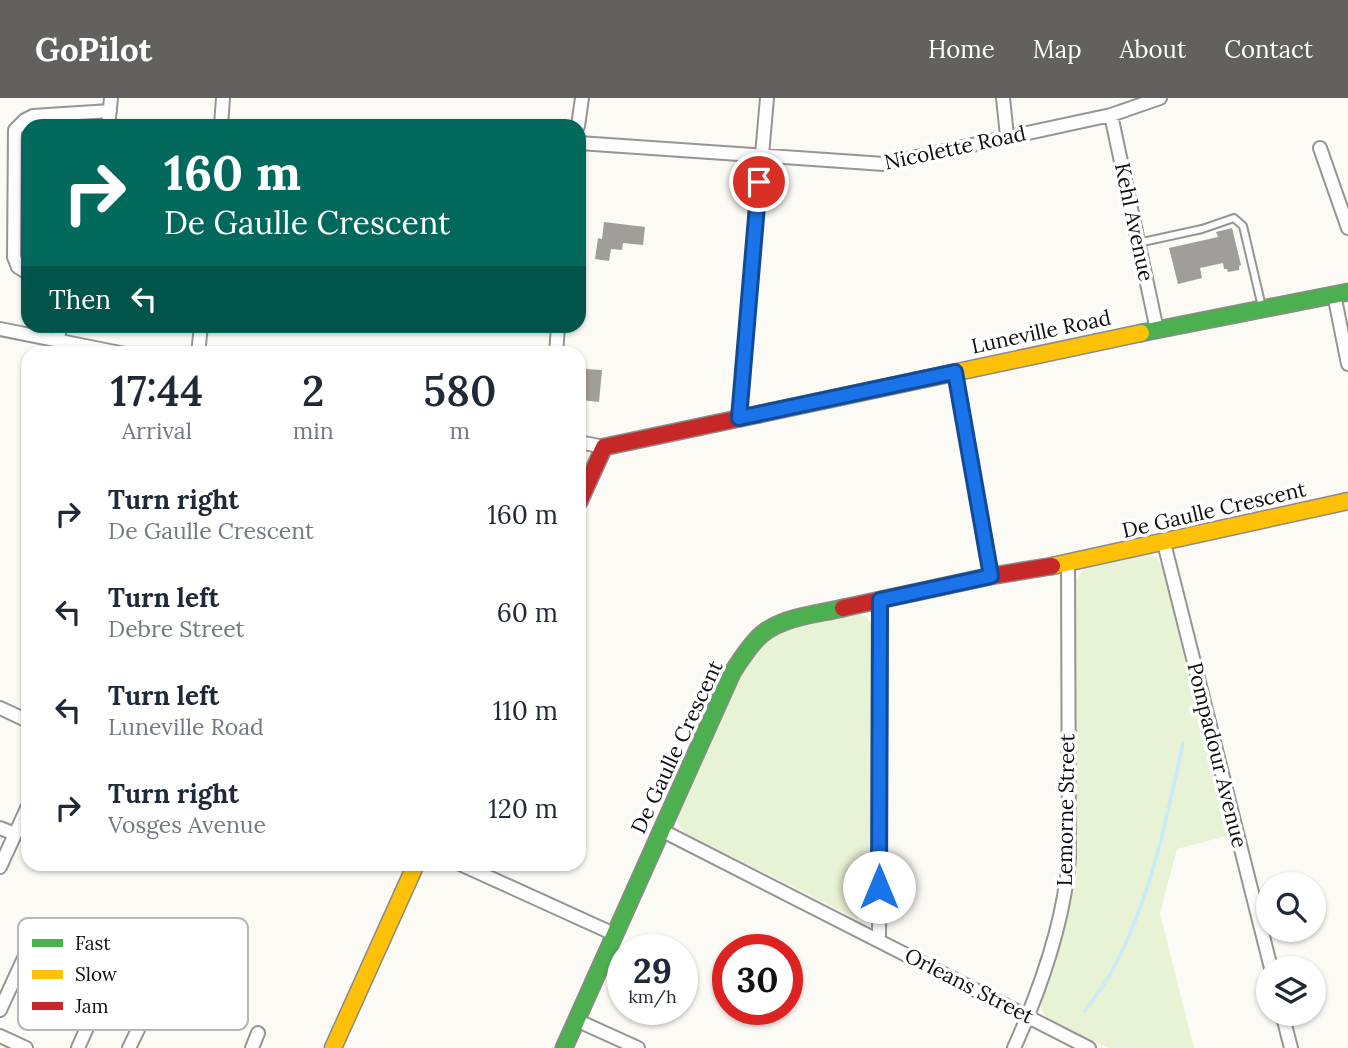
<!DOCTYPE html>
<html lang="en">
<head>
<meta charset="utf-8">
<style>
	:root { --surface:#fff; --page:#f2f2f3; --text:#1f2937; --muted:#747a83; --accent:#626160 }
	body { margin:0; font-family:Lora,serif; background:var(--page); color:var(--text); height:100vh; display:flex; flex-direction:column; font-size:26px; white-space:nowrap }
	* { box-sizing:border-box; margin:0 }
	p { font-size:23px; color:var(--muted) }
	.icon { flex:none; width:38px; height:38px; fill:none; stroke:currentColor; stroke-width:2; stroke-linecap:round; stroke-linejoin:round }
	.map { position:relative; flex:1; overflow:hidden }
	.drawer { position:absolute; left:21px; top:248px; width:565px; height:525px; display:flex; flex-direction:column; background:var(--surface); border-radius:21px; box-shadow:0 2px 5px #0004 }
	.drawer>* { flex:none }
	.hud { position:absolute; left:21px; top:21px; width:565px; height:214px; border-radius:21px; box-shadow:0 2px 5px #0004; background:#00695c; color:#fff; overflow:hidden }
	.controls { position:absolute; left:1256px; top:774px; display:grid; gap:14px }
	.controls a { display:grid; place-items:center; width:70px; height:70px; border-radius:50%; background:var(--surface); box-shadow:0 2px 5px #0004; font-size:35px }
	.speed { position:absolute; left:607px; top:836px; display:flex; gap:14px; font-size:35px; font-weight:700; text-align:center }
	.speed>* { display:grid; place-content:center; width:91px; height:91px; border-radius:50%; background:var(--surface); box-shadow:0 2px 5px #0004; line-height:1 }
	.speed small { font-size:18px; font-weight:400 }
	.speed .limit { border:10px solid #d22; background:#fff; color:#111 }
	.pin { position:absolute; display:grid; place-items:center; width:60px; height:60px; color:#fff; margin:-30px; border:4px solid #fff; border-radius:50%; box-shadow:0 2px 7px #0007 }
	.me { position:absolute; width:77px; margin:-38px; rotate:0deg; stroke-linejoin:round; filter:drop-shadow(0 0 5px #0008) }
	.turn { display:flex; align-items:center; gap:24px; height:147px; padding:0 28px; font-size:32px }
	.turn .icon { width:91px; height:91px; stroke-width:2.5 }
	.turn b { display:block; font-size:49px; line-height:60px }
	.then { display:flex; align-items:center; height:66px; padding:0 28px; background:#0003; gap:14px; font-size:26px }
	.eta { display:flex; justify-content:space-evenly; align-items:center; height:119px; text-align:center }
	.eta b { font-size:42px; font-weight:600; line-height:49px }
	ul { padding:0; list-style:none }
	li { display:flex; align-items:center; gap:21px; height:98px; padding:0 28px }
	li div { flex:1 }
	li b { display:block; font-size:26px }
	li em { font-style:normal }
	header { display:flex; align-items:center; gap:42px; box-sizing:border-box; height:98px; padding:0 35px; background:var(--accent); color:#fff }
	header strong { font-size:33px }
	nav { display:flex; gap:38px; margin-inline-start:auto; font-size:24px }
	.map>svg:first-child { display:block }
</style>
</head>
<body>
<header>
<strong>GoPilot</strong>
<nav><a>Home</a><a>Map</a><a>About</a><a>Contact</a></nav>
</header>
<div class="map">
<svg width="1348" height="950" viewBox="0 0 1348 950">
	<rect width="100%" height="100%" fill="#fcfaf5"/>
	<path fill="#e8f2d4" d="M1151,456L1157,460L1163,470L1201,632L1206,638L1230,737L1177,751L1160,815L1194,950H1109L1052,923C1040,915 1039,908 1042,895L1072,802L1075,785L1076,482L1085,469Z
		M855,515L867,519L874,532V805L871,814L857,821L685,735L677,724V718L749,557L779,532Z"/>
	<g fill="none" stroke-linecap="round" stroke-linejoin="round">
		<path stroke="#caebf7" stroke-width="3.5" d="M1085,913C1094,900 1105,887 1112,873C1150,803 1167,721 1183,645"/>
	</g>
	<path fill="#a09d9a" d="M604,124L645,129L643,147L623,145L622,152L611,151L609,163L595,161L598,140L602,141Z
		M1232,130L1241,167L1239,168V172L1228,174L1227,171H1224L1223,165L1200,170L1202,180L1178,186L1169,150L1218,139L1216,134Z
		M585,271L602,272L599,304L582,302Z"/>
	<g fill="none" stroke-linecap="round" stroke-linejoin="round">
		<g stroke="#969593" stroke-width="10">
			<path id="lane" d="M1138,145L1202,131L1234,120L1243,128L1262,209"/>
		</g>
		<g stroke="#969593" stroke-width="16">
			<path id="street" d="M1003,0L1007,38
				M1111,17L1157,232
				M108,28L111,0
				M221,28L223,0
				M578,28L582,0
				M579,45L884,66L1111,17L1160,0
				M1320,50L1348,130
				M28,175L18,169L14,159L15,32L25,22L33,18L110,13
				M1334,196L1348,266
				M0,231L125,256
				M58,242L60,228
				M198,256L201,228
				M556,256L558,228
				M955,274L991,478
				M739,320L767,0
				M579,344L604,349
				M1164,445L1271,870
				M0,610L28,623
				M0,730L15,736
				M661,732L1089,950
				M460,766L614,836
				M0,769L28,708
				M879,841L881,502
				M0,912L30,847
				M1282,915L1291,950
				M576,922L638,950
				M0,938L26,950
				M78,950L108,882
				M129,950L159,888
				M252,950L258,935
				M1014,950C1040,892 1064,824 1069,761L1068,466"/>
		</g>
		<g stroke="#8c8b89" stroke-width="19">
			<path id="fast" d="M1141,235L1348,194
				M564,950L732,575C739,564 746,553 755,543C775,519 814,517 843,510"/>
		</g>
		<g stroke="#8c8b89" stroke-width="19">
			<path id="slow" d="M760,316L1141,235
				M1052,468L1348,403
				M333,950L416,766"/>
		</g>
		<g stroke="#8c8b89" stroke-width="19">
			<path id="jam" d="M579,404L604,349L760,316
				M843,510L991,478L1052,468"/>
		</g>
		<use href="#lane" stroke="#fffefe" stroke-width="6"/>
		<use href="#street" stroke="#fffefe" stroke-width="12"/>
		<use href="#fast" stroke="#4caf50" stroke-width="16"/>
		<use href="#slow" stroke="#ffc107" stroke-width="16"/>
		<use href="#jam" stroke="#c62828" stroke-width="16"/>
	</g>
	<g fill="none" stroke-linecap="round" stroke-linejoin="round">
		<g stroke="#114b97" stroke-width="18">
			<path id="route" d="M759,84L739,320L955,274L991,478L880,502L879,789"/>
		</g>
		<use href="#route" stroke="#1a73e8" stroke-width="12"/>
	</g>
	<g text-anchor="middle" stroke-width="7" stroke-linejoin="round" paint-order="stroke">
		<g font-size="21" fill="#0f0f0f" stroke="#fff">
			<text transform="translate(955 50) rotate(-12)" y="7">Nicolette Road</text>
			<text transform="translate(1134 124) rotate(78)" y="7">Kehl Avenue</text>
			<text transform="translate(1041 234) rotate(-12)" y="7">Luneville Road</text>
			<text transform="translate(1214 412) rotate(-13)" y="7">De Gaulle Crescent</text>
			<text transform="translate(677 649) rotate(-65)" y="7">De Gaulle Crescent</text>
			<text transform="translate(1217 657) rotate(76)" y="7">Pompadour Avenue</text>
			<text transform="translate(1066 712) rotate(-89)" y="7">Lemorne Street</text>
			<text transform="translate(969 888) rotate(27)" y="7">Orleans Street</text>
		</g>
	</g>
	<rect x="18" y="820" width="230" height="112" rx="10" fill="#fff" stroke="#b7b7b7" stroke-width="2"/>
	<rect x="32" y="841" width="31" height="8" fill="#4caf50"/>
	<rect x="32" y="872" width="31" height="9" fill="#ffc107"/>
	<rect x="32" y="904" width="31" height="8" fill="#c62828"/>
	<g font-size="19" fill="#0f0f0f">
		<text x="75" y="852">Fast</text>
		<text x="75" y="883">Slow</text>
		<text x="75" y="915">Jam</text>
	</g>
</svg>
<div class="controls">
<a><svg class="icon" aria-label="search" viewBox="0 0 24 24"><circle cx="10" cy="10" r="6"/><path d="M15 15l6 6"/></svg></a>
<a><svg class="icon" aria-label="layers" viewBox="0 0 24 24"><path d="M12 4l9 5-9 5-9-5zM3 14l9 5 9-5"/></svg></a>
</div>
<div class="speed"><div>29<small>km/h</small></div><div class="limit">30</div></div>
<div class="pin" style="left:759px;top:84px;background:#d93025"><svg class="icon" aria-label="arrive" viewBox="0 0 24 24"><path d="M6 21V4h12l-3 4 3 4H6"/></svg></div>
<svg class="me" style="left:879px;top:789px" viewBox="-20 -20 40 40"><circle r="19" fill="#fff"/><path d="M0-13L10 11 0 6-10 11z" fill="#1a73e8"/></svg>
<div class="hud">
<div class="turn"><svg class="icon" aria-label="right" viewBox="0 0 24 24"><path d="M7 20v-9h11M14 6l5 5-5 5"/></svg><div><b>160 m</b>De Gaulle Crescent</div></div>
<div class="then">Then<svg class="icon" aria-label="left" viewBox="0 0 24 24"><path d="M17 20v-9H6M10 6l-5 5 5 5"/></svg></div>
</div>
<section class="drawer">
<div class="eta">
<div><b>17:44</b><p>Arrival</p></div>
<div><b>2</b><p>min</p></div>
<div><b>580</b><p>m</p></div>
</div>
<ul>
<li><svg class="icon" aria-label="right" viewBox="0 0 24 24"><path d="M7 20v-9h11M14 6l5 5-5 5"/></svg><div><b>Turn right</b><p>De Gaulle Crescent</p></div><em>160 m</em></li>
<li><svg class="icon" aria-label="left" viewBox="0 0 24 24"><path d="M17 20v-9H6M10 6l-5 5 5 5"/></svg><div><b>Turn left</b><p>Debre Street</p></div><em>60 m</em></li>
<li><svg class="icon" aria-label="left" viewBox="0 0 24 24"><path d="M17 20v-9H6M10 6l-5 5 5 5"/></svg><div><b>Turn left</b><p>Luneville Road</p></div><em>110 m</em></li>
<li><svg class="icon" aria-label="right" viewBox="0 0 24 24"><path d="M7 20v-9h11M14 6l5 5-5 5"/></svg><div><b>Turn right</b><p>Vosges Avenue</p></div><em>120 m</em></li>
</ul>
</section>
</div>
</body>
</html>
